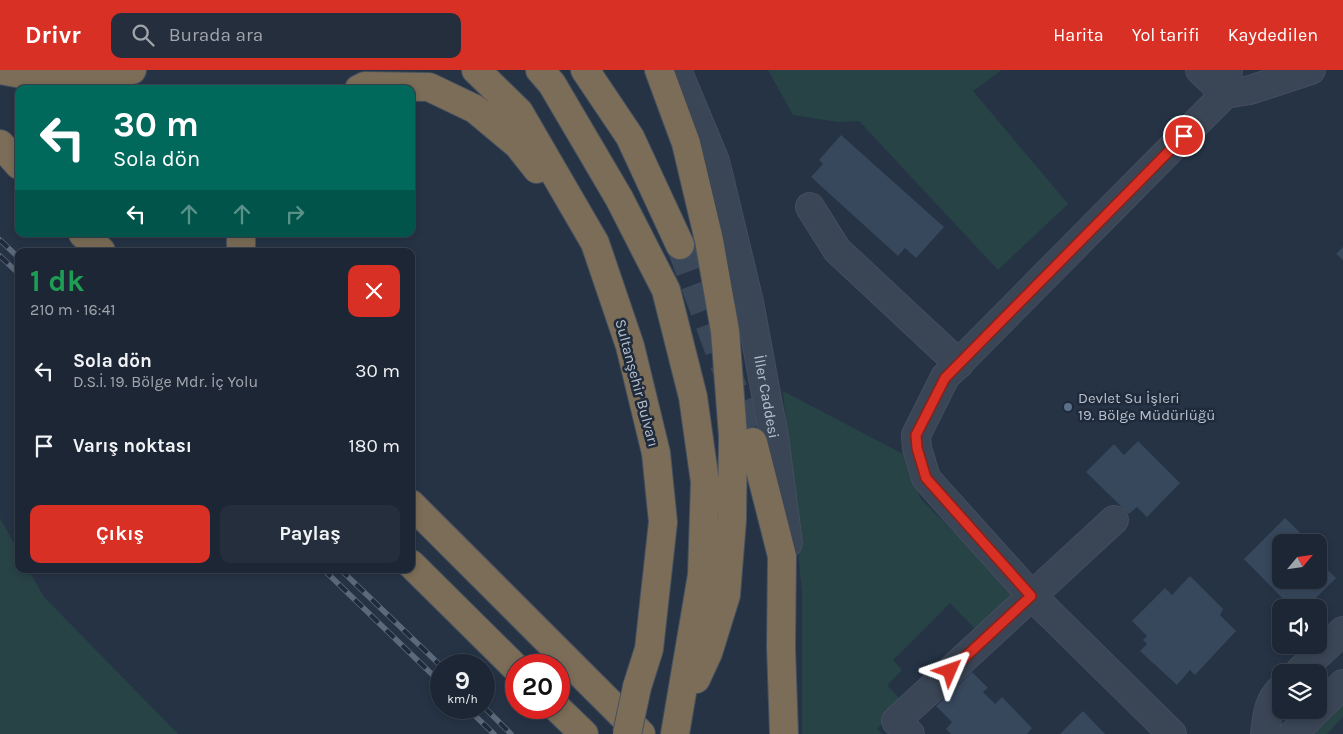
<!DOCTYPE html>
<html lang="tr">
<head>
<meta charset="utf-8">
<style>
	:root { --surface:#1c2634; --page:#252e3c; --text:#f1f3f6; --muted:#a0a5ac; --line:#3a434f; --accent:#d93025 }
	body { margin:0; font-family:Karla,sans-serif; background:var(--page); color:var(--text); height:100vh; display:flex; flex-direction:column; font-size:19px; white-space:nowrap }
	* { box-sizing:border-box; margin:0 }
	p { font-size:16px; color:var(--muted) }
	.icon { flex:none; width:28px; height:28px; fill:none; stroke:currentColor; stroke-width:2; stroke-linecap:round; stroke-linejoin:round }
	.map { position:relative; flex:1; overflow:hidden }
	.side { position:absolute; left:15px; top:178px; width:400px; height:325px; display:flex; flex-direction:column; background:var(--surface); border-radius:10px; box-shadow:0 2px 8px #0003,0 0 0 1px var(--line) }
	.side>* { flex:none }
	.hud { position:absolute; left:15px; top:15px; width:400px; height:152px; border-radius:10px; box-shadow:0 2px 8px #0003,0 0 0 1px var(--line); background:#00695c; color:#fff; overflow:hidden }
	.needle { width:32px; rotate:61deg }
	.buttons { position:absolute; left:1272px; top:464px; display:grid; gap:10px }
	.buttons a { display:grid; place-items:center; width:55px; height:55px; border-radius:10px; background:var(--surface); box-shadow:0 2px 8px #0003,0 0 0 1px var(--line); font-size:25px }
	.speed { position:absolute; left:430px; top:584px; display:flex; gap:10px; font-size:25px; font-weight:700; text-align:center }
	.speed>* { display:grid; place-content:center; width:65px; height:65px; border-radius:50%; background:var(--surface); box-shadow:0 2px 8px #0003,0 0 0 1px var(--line); line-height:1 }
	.speed small { font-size:12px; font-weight:400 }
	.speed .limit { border:8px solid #d22; background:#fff; color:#111 }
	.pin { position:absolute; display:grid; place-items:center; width:42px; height:42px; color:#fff; margin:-21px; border:2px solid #fff; border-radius:50%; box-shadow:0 1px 5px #0007 }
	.me { position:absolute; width:55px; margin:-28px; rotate:47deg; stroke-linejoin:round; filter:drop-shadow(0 0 4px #0008) }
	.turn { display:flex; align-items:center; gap:18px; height:105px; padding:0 15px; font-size:22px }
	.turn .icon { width:65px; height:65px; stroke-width:2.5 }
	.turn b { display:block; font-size:35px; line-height:42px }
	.lanes { display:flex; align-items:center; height:48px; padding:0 15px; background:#0003; justify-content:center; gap:25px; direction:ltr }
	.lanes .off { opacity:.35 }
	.round { display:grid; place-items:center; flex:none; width:52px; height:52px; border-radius:10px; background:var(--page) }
	.summary { display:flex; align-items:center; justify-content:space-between; height:85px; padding:0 15px }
	h1 { font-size:30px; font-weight:700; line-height:38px; color:#1e9e55 }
	.action { display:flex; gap:10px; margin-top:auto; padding:10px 15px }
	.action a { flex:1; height:58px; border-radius:10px; background:var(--accent); color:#fff; font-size:20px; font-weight:700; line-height:58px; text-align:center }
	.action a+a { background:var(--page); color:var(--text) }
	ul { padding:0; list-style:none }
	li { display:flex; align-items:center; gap:15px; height:75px; padding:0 15px }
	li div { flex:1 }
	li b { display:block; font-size:19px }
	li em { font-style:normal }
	header { display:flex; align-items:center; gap:30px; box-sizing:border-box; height:70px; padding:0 25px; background:var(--accent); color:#fff }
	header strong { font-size:24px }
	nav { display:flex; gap:28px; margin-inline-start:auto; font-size:18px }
	.search { width:350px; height:45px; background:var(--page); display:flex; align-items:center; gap:12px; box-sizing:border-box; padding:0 18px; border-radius:10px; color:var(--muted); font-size:19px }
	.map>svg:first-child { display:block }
</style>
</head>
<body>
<header>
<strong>Drivr</strong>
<div class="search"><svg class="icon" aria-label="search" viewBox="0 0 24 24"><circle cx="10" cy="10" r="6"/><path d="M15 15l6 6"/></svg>Burada ara</div>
<nav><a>Harita</a><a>Yol tarifi</a><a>Kaydedilen</a></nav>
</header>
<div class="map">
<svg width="1343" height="664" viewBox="0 0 1343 664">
	<rect width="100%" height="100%" fill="#253345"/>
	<path fill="#284346" d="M768,0H1002L973,21L1068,134L998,200L859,51L838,52L793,45Z
		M783,321L903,384L921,429L1021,529L983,567L950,533L893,590L902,600L887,615L903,632L877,659L882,664H802V523Z
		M0,448L19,482V499H28L44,527L178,664H0Z
		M1343,635V647L1327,664H1314Z"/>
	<path fill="#37475c" d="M841,65L944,157L916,188L905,178L898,186L811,107L823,94L819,90Z
		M1343,177V190L1336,184Z
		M1138,371L1180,413L1147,447L1137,437L1129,444L1086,402L1114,374L1124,385Z
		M1285,448L1310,472H1281V510H1319V481L1327,490L1323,495L1336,508L1306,538H1292L1244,489Z
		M1190,506L1223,539L1220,545L1236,561L1195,605L1190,600L1177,615L1140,581L1147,574L1143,570L1147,566L1132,551L1165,518L1172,525Z
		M972,602L988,618L983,622L995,634L1002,627L1032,658L1027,664H951L946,659L952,652L936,636Z
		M1083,641L1105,664H1060Z"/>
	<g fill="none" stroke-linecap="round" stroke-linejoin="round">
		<path stroke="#3b485a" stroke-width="28" stroke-dasharray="28 14" stroke-linecap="butt" d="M680,175L753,372"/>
		<g stroke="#444e5e" stroke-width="30">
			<g id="minor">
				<path id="s1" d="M677,0L715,91L749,232L774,367L788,473"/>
				<path d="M1200,0L1225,24L1250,20L1311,0"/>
				<path d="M810,137L837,180L959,294"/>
				<path d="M1299,602L1343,561"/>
				<path d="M1319,638L1343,614"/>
				<path d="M910,664L896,651L1114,450"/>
				<path d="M1172,664L1031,525L939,423L926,408L917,378L916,365L945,307L1225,24L1228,0"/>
				<path d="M1265,664C1267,647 1268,631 1281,619"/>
				<path d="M1293,664L1317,640"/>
			</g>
		</g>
		<g stroke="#45505f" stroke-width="30">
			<path id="highway" d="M0,0L60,11L132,0
				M476,0L519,42L595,173L630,276L656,383L663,452L649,579L637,617
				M540,0L552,14L619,128L666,220L693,327L705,412L702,505L675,664
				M585,0L630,67L680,175
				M659,0L686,73L709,170L725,261L733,366L732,450L726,525L708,583L696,609
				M359,19L365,16L429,17L475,39L518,75L537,99
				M0,74L19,95
				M83,164L101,181
				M241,181V164
				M753,372L782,486L781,577L784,664
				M411,434L641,664
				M411,494L516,598
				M557,638L584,664"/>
		</g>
		<use href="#minor" stroke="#3a4555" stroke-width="28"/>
		<use href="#highway" stroke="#7b6d57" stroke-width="28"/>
		<g stroke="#5c697c" stroke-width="5.5">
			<path id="rail" d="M0,170L19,188
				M0,186L19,204
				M323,499L441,613
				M340,499L441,596
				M484,637L511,664
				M467,638L494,664"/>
		</g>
		<use href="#rail" stroke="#1f2a3a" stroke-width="4" stroke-dasharray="11" stroke-linecap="butt"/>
		<g stroke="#45505f" stroke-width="30" stroke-linecap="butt">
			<path id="highway-bridge" d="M627,664L637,617"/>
		</g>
		<use href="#highway-bridge" stroke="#7b6d57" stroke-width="28"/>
	</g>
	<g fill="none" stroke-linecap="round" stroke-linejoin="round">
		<g stroke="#8d1f18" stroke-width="12">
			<path id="route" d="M950,601L1031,526L926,408L917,378L916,365L945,308L1184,66"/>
		</g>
		<use href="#route" stroke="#d93025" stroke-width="9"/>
	</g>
	<circle fill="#5c6f8a" stroke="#1f2a3a" stroke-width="2" cx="1068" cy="337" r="5"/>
	<g text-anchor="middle" stroke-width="5" stroke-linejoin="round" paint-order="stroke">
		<g font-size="15" fill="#b8c0ce" stroke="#1f2a3a">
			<text transform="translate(637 313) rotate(75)" y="5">Sultanşehir Bulvarı</text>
			<text dy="5" stroke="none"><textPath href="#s1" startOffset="340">İller Caddesi</textPath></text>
		</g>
		<g font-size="15" fill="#b8c0ce" stroke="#1f2a3a" text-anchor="start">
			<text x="1078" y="333">Devlet Su İşleri<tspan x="1078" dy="17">19. Bölge Müdürlüğü</tspan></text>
		</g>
	</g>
</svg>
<div class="buttons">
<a><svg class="needle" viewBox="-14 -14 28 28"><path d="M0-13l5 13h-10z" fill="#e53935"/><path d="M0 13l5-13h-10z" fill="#a0a5ac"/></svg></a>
<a><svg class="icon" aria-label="sound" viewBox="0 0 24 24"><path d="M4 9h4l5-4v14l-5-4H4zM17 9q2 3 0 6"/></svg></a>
<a><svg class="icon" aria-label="layers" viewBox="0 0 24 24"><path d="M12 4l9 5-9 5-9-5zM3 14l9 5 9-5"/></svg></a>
</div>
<div class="speed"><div>9<small>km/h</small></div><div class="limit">20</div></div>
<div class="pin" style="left:1184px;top:66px;background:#d93025"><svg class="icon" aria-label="arrive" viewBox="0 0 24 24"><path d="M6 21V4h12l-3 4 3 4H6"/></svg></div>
<svg class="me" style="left:950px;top:601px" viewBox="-20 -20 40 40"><path d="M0-17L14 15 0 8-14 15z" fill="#d93025" stroke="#fff" stroke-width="4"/></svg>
<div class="hud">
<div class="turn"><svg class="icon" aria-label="left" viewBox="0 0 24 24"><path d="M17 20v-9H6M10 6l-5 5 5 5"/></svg><div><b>30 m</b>Sola dön</div></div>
<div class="lanes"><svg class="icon" aria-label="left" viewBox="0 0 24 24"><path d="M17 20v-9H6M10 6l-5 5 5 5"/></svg><svg class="icon off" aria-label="ahead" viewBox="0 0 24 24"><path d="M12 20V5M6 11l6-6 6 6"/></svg><svg class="icon off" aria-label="ahead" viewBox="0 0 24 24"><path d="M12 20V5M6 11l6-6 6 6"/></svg><svg class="icon off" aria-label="right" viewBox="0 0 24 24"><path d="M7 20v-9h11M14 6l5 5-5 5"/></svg></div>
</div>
<section class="side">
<div class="summary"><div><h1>1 dk</h1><p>210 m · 16:41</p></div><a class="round" style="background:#d93025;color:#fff"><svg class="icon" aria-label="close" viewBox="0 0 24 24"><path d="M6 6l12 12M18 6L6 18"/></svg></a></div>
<ul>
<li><svg class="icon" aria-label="left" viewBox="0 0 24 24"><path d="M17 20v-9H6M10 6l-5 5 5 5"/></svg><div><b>Sola dön</b><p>D.S.İ. 19. Bölge Mdr. İç Yolu</p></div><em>30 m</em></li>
<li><svg class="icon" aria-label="arrive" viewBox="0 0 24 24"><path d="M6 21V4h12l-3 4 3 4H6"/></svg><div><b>Varış noktası</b></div><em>180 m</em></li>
</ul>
<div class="action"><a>Çıkış</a><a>Paylaş</a></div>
</section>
</div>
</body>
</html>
